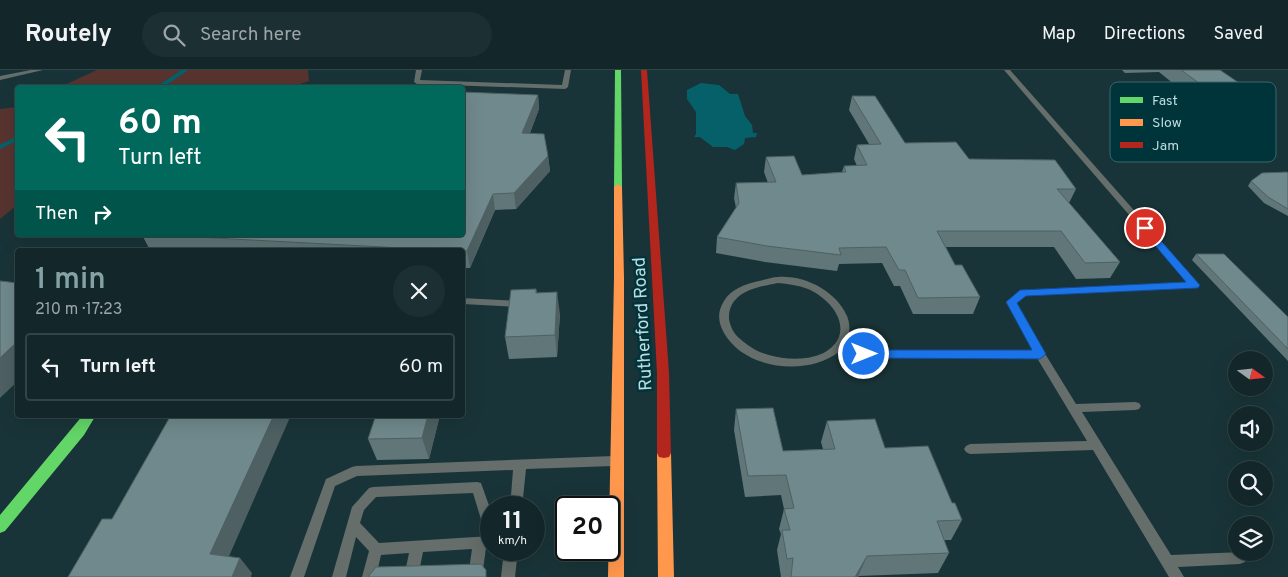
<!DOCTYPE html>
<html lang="en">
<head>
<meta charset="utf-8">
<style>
	:root { --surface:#13272a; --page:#1c2f32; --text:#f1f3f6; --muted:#9da5a8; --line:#324447; --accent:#84a1a5 }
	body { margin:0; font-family:Overpass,sans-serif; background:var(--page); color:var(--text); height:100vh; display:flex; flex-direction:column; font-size:19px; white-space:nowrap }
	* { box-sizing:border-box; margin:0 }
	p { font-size:16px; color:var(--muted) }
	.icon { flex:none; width:28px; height:28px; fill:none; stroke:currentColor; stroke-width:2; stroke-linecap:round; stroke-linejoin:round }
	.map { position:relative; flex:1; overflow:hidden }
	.drawer { position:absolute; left:15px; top:178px; width:450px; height:170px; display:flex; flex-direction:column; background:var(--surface); border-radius:5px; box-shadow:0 5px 20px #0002,0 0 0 1px var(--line) }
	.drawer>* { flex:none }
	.banner { position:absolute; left:15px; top:15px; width:450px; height:152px; border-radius:5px; box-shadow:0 5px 20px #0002,0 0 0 1px var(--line); background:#00695c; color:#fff; overflow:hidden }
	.needle { width:32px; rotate:105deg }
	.controls { position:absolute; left:1228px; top:281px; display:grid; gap:10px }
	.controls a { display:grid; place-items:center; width:45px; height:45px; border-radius:50%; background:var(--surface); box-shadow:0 5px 20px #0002,0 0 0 1px var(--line); font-size:25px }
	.speed { position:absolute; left:480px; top:426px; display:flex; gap:10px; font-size:25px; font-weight:700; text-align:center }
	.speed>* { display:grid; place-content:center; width:65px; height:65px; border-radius:50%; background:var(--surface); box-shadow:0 5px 20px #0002,0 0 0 1px var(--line); line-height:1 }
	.speed small { font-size:12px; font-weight:400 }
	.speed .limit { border:2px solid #111; border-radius:8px; background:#fff; color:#111 }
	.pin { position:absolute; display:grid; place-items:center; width:42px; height:42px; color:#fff; margin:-21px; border:2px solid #fff; border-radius:50%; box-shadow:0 1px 5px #0007 }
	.me { position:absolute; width:55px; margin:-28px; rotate:90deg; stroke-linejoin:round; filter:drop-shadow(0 0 4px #0008) }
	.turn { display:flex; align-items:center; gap:18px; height:105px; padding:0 20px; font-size:22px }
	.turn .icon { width:65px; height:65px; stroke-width:2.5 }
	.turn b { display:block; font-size:35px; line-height:42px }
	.then { display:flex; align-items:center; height:48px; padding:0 20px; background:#0003; gap:10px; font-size:19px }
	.round { display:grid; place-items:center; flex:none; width:52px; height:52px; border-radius:26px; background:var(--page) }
	.head { display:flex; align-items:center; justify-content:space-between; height:85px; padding:0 20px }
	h1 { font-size:30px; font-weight:600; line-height:38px; color:var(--accent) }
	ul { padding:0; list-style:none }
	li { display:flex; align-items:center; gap:15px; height:68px; margin:0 10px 8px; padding:0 10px; border:2px solid var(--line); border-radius:5px }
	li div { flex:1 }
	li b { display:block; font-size:19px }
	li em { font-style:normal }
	header { display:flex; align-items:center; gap:30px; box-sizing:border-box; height:70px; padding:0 25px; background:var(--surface); border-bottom:1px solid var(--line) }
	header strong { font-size:24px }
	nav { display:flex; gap:28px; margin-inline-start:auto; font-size:18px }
	.search { width:350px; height:45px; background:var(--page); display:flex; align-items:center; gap:12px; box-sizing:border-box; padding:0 18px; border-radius:28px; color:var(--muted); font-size:19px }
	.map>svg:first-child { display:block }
</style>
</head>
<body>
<header>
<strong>Routely</strong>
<div class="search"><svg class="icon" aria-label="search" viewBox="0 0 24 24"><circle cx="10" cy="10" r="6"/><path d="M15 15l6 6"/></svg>Search here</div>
<nav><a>Map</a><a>Directions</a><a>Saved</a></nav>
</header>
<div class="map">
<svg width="1288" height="507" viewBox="0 0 1288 507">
	<rect width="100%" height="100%" fill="#193438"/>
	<path fill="#58342f" d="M97,0H308L309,11L288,18L60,17Z
		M17,37V135L0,149V39Z"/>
	<path fill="#06606a" d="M701,13L719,15L730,24H738L745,46L752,55L753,63H757L756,67L745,68L744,74L735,80L727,77H713L700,67H694L696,64V42L687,29V20Z"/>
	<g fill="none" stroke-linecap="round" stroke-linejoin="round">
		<path stroke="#06606a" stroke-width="4" d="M158,18L185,0
			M0,77L18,68"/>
		<path fill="#656e6a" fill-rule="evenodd" d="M31,0H43L0,10V6Z
			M416,0H422L420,10L562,15L565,0H571L568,17L565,19L417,14L414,12Z
			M1004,0H1010L1200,215L1195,218L1025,226L1016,233L1044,282L1076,334L1135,332L1139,333L1141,336L1139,339L1135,340L1082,342L1171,485L1242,482L1245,484L1247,488L1245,492L1240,494L1178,497L1184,507H1169L1093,380L970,384L966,382L964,379L966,376L970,374L1087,371L1037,288H864L840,281C808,307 745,300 724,263C718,252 717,242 724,231C731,219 745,214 759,211C765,210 772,207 778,207C805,205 836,221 847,246C851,256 850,266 844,275L864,280H1033L1006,232L1020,221L1187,212ZM778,213C788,214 798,215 808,219C825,226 848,248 838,269C826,292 790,291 769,285C757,282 748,276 739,268C734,264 730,256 729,249C728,222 757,217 778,213Z
			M462,228L521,231L526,234L521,237L462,234Z
			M614,386L618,387L620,391L618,395L614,396L526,399L522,438H510L513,400L357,406L335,416L304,507H290L326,409L352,397L356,396Z
			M477,412L481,413L491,441V465L486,463L484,459L473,423L376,427L364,440L360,453L379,473L491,466V478H486L482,507H468L472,479L423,482L418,507H404L409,483L381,485L376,507H362L369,481L356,467L346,507H332L352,437L369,418L373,417Z
			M504,480H518L515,507H501Z"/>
		<path fill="#63d668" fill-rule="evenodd" d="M615,0H621L622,117L618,120L614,117Z
			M83,345H96L84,365L5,461L0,463V445Z"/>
		<path fill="#ff974d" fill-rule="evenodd" d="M618,114L622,117L624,208V507H608L614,208V117Z
			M664,378L669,379L671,383L674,507H658L657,383L659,379Z"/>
		<path fill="#b3261e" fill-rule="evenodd" d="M641,0H647L669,303L671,383L669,387L664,388L659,387L657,383V303Z"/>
	</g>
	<path fill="#607678" d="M1122,0H1220L1239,13L1231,28H1191L1159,2L1125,3Z
		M538,25L539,39L530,63L548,86L550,101L516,139L495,140L470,198H462V180H150L142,165H462Z
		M852,26L905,73L969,89L1076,119L1069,133L1120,192L1110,208L1076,209L1054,177H946L955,195L980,227L973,244H913L900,216H894L882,193L839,194L837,201L765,192L716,183L717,167L736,138L734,128L736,113H768L764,102L766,87L802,105L842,102L844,96H857L854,89L857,75L869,74L849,40Z
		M1288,103V146L1264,133L1248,116L1251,111Z
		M1196,184L1288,247V291L1192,190Z
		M536,219L537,223L560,244L557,287L509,289L505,267Z
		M736,339L783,381L823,379L821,372L827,351L885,378L952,433L962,450L951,470H944L949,483L938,503L859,506L858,507H781L777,480L781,464L779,459L784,439L781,425L745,427L734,360Z
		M376,345H440L429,389L377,390L368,369Z"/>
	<path fill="#4e6062" d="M538,25L539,39L524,78L522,63Z
		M548,86L550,101L516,139L514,123Z
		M493,124L495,140L470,198L467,181Z
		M557,222L560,244L557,287L555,265Z
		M462,232L465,241L462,251Z
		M18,271V311L0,328V288Z
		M274,345H291L223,500L210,484Z
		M428,345H440L429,389L422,368Z
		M867,486L858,507H855Z
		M240,488L252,503L251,507H232Z"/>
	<path fill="#70898c" stroke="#4e6062" d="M1181,0H1220L1239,13H1199Z
		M314,17L336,18H314Z
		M462,22L538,25L522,63L544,64L548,86L514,123L493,124L467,181H462V180H440L157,165H462Z
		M852,26H875L905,73L956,72L969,89L1055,90L1076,119H1057L1120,192L1085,193L1061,161H937L955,195H962L980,227L918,228L905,200H899L886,177L839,178L841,185L767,176L717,167L739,133L736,113L776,112L766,87L794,86L802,105L846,102L844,96L867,95L857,75L881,74Z
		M1287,102L1288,103V139L1268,127L1251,111L1262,103Z
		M1196,184H1224L1288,247V279Z
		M0,211L18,213V271L0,288Z
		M536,219V223L557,222L555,265L505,267L511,220Z
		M773,338L783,381L835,379L827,351L875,349L885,378L928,376L952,433H955L962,450L937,451L949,483L867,486L855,507H791L793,488L787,489L782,460H790L784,439L794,438L786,405L748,406L736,339Z
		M171,345H274L210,484L240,488L232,507H68L102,449H112Z
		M376,345H428L422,368L368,369Z
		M481,494L486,500V507H368L376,497Z"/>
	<path fill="#1a73e8" stroke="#114b97" d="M1145,155L1148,156L1198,213L1200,215L1198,218L1026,226L1017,233L1046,284L1040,289L864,288L858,284L864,280H1032L1006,232L1020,220L1186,212L1142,160V156Z"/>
	<g text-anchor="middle" stroke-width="5" stroke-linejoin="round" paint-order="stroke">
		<g font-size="18" fill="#bddbe0" stroke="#00343b">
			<text transform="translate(642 254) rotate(-93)" y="6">Rutherford Road</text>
		</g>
	</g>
	<rect x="1110" y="12" width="166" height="80" rx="8" fill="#00343b" stroke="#39666d" stroke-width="1"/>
	<rect x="1120" y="27" width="23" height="6" fill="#63d668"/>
	<rect x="1120" y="49" width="23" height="7" fill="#ff974d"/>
	<rect x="1120" y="72" width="23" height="6" fill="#b3261e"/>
	<g font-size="14" fill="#bddbe0">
		<text x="1152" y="35">Fast</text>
		<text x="1152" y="57">Slow</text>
		<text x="1152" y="80">Jam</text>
	</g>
</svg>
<div class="controls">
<a><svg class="needle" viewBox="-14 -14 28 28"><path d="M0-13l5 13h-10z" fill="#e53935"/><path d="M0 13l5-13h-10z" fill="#9da5a8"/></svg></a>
<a><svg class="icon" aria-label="sound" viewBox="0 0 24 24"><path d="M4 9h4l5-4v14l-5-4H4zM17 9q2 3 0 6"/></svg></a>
<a><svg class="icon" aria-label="search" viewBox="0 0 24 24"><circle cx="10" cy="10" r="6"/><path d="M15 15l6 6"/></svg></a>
<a><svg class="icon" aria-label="layers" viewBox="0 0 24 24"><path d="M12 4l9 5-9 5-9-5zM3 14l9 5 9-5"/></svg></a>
</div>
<div class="speed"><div>11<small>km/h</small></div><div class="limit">20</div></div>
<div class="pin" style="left:1145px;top:158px;background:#d93025"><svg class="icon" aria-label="arrive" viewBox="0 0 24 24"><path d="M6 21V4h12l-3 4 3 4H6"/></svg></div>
<svg class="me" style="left:864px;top:284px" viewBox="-20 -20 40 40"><circle r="17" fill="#1a73e8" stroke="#fff" stroke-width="3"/><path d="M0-11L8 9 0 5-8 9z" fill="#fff"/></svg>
<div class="banner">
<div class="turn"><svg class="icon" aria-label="left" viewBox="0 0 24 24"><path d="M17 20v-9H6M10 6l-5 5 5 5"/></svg><div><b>60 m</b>Turn left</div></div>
<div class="then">Then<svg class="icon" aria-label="right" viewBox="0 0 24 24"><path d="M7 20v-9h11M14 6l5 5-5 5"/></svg></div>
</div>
<section class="drawer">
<div class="head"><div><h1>1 min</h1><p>210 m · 17:23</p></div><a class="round"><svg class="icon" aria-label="close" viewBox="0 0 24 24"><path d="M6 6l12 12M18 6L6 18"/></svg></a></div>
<ul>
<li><svg class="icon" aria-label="left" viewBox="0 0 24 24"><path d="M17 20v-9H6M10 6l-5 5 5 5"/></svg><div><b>Turn left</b></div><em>60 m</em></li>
</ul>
</section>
</div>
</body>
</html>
